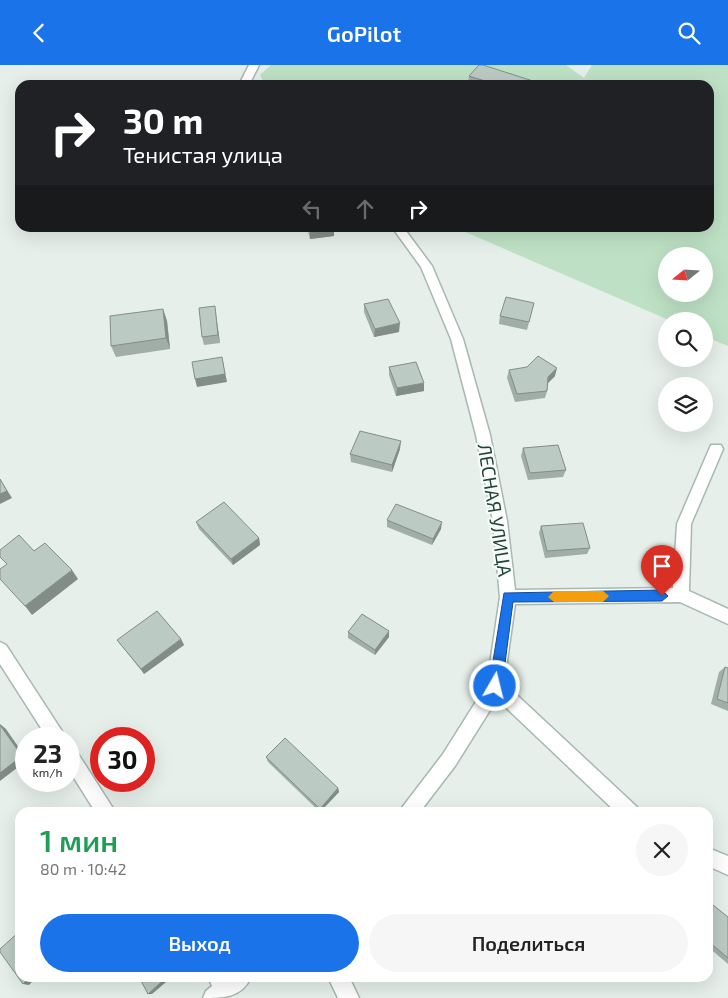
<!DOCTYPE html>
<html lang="ru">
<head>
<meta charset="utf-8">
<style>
	:root { --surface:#fff; --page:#f6f6f6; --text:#222; --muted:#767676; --accent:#1a73e8 }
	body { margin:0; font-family:"Exo 2",sans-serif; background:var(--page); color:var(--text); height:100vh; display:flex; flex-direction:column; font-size:19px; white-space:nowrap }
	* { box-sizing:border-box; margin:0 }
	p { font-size:16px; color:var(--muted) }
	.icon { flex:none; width:28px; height:28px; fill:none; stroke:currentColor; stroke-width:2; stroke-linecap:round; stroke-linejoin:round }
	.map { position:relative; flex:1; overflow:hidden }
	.drawer { position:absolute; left:15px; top:742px; width:698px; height:175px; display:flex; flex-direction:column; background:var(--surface); border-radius:15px; box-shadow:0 5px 20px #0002 }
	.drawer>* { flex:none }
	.guide { position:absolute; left:15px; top:15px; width:699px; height:152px; border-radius:15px; box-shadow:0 5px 20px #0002; background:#202124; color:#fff; overflow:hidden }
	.needle { width:32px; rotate:252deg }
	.buttons { position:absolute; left:658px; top:182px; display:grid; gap:10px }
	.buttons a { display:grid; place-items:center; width:55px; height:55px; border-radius:50%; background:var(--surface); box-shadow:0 5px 20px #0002; font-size:25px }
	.speed { position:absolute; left:15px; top:662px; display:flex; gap:10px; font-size:25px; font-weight:700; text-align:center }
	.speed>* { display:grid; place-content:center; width:65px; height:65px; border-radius:50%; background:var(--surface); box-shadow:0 5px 20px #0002; line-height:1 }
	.speed small { font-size:12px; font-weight:400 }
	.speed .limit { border:8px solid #d22; background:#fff; color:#111 }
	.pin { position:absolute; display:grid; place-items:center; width:42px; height:42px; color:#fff; margin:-51px -21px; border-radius:50% 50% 50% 0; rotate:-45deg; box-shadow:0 0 5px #0007 }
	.pin .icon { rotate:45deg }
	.me { position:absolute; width:55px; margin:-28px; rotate:8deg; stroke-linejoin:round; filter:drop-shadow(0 0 4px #0008) }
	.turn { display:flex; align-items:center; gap:18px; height:105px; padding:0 25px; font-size:22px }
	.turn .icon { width:65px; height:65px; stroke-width:2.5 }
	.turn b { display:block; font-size:35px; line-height:42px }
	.lanes { display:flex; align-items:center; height:48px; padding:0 25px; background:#0003; justify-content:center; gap:25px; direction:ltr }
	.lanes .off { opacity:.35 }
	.round { display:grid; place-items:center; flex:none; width:52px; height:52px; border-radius:26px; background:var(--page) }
	.overview { display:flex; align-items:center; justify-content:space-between; height:85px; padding:0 25px }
	h1 { font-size:30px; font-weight:600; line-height:38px; color:#1e9e55 }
	.cta { display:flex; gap:10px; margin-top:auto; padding:10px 25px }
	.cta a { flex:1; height:58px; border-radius:30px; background:var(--accent); color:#fff; font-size:20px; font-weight:600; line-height:58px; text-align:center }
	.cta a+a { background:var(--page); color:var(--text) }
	header { display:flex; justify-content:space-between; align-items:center; height:65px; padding:0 25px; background:var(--accent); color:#fff; font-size:22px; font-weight:600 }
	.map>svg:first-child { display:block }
</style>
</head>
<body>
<header><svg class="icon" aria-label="back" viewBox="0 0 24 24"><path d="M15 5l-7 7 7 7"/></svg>GoPilot<svg class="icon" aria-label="search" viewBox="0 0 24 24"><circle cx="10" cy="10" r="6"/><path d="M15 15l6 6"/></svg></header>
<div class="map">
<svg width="728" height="933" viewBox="0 0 728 933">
	<rect width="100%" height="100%" fill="#e6efea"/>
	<path fill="#bee1c5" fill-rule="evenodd" d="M271,0H566L584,13L592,0H728V281L704,271V256H671L456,163L709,162V20H265L260,10ZM666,191H704V229H666Z"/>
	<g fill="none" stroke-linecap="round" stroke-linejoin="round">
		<g stroke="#a8b8b1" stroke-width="3">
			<path id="street" d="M249,0H259L251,16L252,20H242L241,16Z
				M392,162H403L432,201L463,274L490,370L507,456L515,525L673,523L677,459L711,380H721L723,384L691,459L689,526L728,544V559L680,537L515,539L504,618L637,742L640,748H617L497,634L455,701L419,748H398L443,689L487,619L500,532L493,456L476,370L451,274L421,202Z
				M0,577L6,580L67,674H48L0,599Z
				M69,681L75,684L116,748H96L69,705Z
				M708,783L728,791V810L708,801Z
				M208,912H251C242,933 222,933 203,933L206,926L212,921Z
				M328,912H349L359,933H338Z"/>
		</g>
		<use href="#street" fill="#fff" fill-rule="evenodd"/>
	</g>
	<path fill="#a1aea8" d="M469,11L532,20H470L468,19Z
		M307,162H334V171L310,174Z
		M534,238L527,265L499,259L500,251Z
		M364,239L399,267L374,272L364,247Z
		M163,244L167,256L170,284L116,292L111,281Z
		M216,250L220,278L204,280L202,272Z
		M389,302L424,326L396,331L389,310Z
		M509,305L555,311L548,318L547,326L545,333L515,337L507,313Z
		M523,383L566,405L563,412L528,415L521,391Z
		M400,384L392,407L351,397L350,389Z
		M387,455L441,464L432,480L387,462Z
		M196,457L259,473L260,480L233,500L199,464Z
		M541,461L590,483L587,489L545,493L539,468Z
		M348,567L389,572L375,590L348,573Z
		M181,574L184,580L144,609L117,575Z
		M725,602L728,603V646L711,639L719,607Z
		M266,692L338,723L339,727L320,747L268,697Z
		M713,840L728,852V899L708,882V841Z"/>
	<path fill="#838d88" d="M334,163V171L310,174V166Z
		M215,241L216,250L220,278L218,270Z
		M163,244L167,256L170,284L166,273Z
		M400,258L399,267L374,272L375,264Z
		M222,292L227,317L197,322L195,314Z
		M557,303L555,311L546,320L548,312Z
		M424,318V326L396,331L397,323Z
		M401,376L400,384L392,407V400Z
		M0,414L12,433L0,439Z
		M442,457L441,464L432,480L433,474Z
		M259,473L260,480L233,500L231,494Z
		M72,505L78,514L32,550L25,541Z
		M389,566V572L375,590V585Z
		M181,574L184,580L144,609L141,604Z
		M0,659L6,664L26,693V696L0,716Z
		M338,723L339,727L320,747V744Z
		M30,912H37L29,920L23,919Z
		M167,912H172L152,929H148Z"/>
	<path fill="#bbcac3" stroke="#838d88" d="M479,0H483L533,16L529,20H498L469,11Z
		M309,162H334V163L310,166Z
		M506,232L534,238L529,257L500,251Z
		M388,234L400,258L375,264L364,239Z
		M215,241L218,270L202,272L199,243Z
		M163,244L166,273L111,281L110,251Z
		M538,291L557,303L548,312L547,326L517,329L509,305L527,302Z
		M222,292L225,309L195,314L192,297Z
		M416,297L424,318L397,323L389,302Z
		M360,366L401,376L392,400L350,389Z
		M558,380L566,405L530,408L523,383Z
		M0,414L7,426L0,429Z
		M224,437L259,473L231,494L196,457Z
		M396,439L442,457L433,474L387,455Z
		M583,458L590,483L547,486L541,461Z
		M19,470L34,486L45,478L72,505L25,541L0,514V504L7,499L0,492V485Z
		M157,546L181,574L141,604L117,575Z
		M362,549L389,566L375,585L348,567Z
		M725,602L728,603V638L717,634Z
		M0,660L22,691L0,708Z
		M285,673L338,723L320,744L266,692Z
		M713,840L728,852V893L708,876V849Z
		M20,866V912H30L23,919L0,887V884Z
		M139,912H167L148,929Z"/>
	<path fill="#1a73e8" stroke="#114b97" d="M662,525L668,531L662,536L513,537L502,621L500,625L495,627L491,625L489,621L504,528Z"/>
	<path fill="#f59e0b" d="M554,526H603L609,531L603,537H554L548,532Z"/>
	<g text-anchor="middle" stroke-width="4.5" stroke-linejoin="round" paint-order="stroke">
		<g font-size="19" fill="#234339" stroke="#f7fbf9">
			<text transform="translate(495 445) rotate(81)" y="7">ЛЕСНАЯ УЛИЦА</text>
		</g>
	</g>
</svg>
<div class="buttons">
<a><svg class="needle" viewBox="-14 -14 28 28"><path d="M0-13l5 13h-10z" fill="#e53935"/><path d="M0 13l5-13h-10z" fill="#767676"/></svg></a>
<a><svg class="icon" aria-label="search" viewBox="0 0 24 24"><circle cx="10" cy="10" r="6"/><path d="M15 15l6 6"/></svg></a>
<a><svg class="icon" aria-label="layers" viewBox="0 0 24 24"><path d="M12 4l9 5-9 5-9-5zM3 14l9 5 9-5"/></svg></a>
</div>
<div class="speed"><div>23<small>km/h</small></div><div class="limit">30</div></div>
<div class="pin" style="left:662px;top:531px;background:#d93025"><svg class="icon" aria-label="arrive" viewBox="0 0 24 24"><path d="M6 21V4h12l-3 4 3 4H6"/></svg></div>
<svg class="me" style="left:495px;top:621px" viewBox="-20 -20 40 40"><circle r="17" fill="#1a73e8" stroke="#fff" stroke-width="3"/><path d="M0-11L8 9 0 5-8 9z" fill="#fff"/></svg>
<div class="guide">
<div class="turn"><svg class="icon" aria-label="right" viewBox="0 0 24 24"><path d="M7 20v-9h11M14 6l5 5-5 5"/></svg><div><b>30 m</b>Тенистая улица</div></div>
<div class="lanes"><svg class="icon off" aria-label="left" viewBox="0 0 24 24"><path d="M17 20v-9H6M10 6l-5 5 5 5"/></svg><svg class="icon off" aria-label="ahead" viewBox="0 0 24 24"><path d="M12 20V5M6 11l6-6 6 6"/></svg><svg class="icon" aria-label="right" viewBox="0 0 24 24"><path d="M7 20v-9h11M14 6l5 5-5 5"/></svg></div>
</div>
<section class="drawer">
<div class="overview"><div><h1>1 мин</h1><p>80 m · 10:42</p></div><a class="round"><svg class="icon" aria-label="close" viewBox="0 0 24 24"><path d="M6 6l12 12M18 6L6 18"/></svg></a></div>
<div class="cta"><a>Выход</a><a>Поделиться</a></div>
</section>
</div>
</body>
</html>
